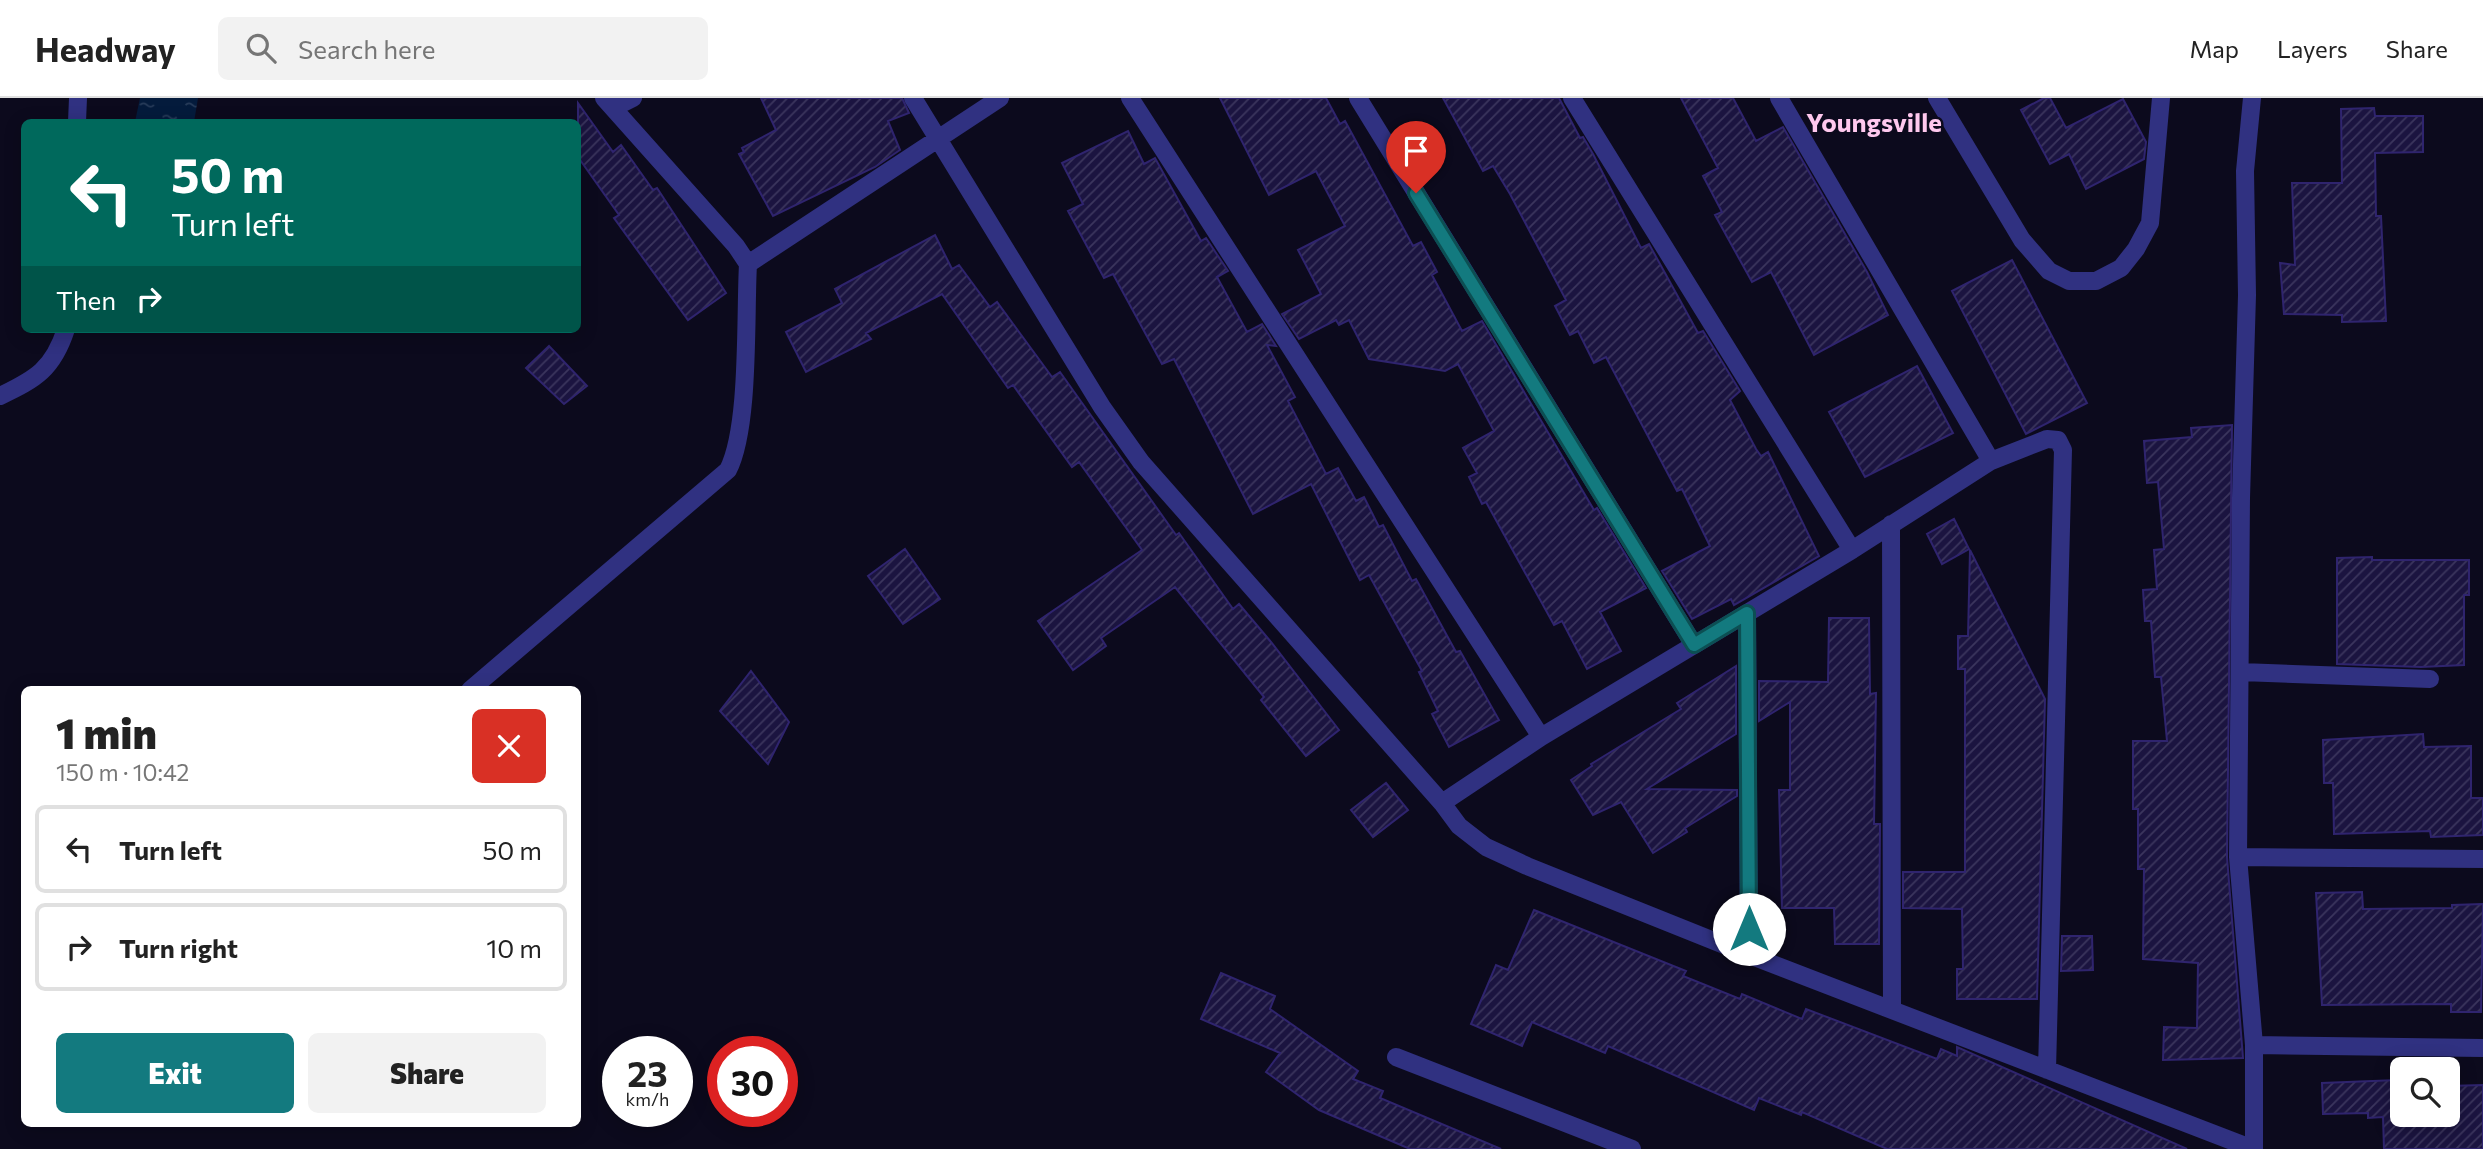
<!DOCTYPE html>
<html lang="en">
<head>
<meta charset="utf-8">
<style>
	:root { --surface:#fff; --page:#f2f2f2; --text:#222; --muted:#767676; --line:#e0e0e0; --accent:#137a7f }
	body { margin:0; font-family:Commissioner,sans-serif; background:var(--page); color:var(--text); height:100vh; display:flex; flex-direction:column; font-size:26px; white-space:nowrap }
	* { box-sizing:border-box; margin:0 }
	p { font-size:23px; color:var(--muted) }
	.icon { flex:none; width:38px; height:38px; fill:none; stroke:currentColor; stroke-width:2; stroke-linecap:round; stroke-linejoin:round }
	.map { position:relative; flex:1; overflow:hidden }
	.drawer { position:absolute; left:21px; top:588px; width:560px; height:441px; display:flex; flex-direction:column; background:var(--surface); border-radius:10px; box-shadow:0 4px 18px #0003 }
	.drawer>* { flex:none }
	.hud { position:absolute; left:21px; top:21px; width:560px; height:214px; border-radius:10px; box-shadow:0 4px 18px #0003; background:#00695c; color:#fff; overflow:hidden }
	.fabs { position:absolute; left:2390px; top:959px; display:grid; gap:14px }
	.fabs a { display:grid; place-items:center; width:70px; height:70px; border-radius:10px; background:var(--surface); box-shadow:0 4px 18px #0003; font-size:35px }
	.speed { position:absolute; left:602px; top:938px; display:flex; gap:14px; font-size:35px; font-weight:700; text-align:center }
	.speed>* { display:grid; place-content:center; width:91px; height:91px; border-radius:50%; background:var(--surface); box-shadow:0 4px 18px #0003; line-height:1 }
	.speed small { font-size:18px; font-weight:400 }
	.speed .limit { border:10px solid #d22; background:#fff; color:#111 }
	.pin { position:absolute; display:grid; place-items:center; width:60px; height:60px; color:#fff; margin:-72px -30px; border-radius:50% 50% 50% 0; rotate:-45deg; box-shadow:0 0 7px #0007 }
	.pin .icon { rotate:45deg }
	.me { position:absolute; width:77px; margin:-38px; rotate:0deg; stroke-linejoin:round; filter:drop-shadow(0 0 5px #0008) }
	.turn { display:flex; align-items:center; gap:24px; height:147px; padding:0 35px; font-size:32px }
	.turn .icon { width:91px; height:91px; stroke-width:2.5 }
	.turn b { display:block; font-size:49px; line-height:60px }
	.then { display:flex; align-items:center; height:66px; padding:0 35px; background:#0003; gap:14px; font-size:26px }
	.round { display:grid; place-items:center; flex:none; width:74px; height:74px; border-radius:10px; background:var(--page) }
	.head { display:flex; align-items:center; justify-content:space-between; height:119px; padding:0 35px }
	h1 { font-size:42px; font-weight:800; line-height:52px }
	.primary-button { display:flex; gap:14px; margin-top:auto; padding:14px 35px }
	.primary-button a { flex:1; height:80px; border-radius:10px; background:var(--accent); color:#fff; font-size:28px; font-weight:800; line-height:80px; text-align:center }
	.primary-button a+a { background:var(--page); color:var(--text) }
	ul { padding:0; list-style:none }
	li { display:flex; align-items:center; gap:21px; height:88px; margin:0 14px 10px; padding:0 21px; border:4px solid var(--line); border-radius:10px }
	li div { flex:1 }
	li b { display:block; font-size:26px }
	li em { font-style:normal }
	header { display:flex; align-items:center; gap:42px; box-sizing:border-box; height:98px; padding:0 35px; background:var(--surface); border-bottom:2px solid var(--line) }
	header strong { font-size:33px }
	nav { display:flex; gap:38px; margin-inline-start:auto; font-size:24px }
	.search { width:490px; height:63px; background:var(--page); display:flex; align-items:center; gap:18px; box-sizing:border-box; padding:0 24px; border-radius:10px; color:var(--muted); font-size:26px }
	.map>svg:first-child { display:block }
</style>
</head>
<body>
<header>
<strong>Headway</strong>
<div class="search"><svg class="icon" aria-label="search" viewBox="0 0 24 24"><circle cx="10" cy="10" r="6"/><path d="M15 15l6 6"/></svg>Search here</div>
<nav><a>Map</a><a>Layers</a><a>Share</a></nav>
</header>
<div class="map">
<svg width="2483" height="1051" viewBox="0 0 2483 1051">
	<defs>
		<pattern id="water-ripples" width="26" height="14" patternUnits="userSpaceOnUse" patternTransform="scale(1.75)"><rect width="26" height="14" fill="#041b3c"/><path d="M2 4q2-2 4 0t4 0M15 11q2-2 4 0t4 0" fill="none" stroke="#273b59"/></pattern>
		<pattern id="building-hatch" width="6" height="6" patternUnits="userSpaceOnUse" patternTransform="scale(1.75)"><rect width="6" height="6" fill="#1b1440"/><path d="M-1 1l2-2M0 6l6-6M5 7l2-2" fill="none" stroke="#3b355d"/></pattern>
	</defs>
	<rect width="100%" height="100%" fill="#0c0a1d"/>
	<path fill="url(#water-ripples)" d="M140,0H198L194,24H135Z"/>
	<path fill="url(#building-hatch)" stroke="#2f246e" stroke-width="2" d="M761,0H902L909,15L888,23L900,52L875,69L773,118L739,56L744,54L742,50L776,32Z
		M1220,0H1326L1340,26L1345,23L1413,148L1421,144L1437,174L1432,177L1462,233L1482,223L1594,412L1597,410L1646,490L1600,514L1621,553L1587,571L1562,523L1554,527L1486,404L1482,406L1469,379L1477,375L1463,350L1494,333L1458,266L1445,273L1369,261L1349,222L1339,227L1336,222L1299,241L1282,216L1321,196L1298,152L1345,128L1316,73L1269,97Z
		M1443,0H1559L1580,40L1583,39L1593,56L1641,150L1649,146L1698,235L1703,233L1740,293L1730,302L1756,351L1761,358L1768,354L1819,458L1734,507L1731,501L1692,521L1662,473L1710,448L1682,391L1677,393L1606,259L1594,265L1578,233L1570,237L1555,208L1566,202L1510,96L1493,68L1483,73Z
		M1681,0H1733L1756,43L1783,29L1867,174L1888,217L1814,257L1771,174L1752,184L1715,117L1722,114L1703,78L1718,70Z
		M2044,0H2050L2066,30L2123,1L2146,44L2144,61L2086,91L2069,56L2050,66L2021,12Z
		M578,5L613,54L621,47L653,92L657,90L726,195L688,222L614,120L619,117L578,59Z
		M2374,10L2375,18H2423V54L2375,55L2376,118H2381L2386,223L2342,224V217L2284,216L2280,165L2295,167L2292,85H2342L2341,11Z
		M1128,33L1144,66L1155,60L1201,143L1206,140L1228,173L1217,179L1247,234L1262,226L1276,248L1267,247L1295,299L1288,303L1326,376L1338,370L1356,403L1364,399L1379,429L1383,427L1412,483L1416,481L1456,554L1460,553L1499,622L1449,649L1432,616L1438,613L1419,574L1422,573L1369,477L1360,482L1311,386L1253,416L1174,261L1162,266L1113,176L1104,180L1068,113L1083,106L1062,65Z
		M935,137L952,171L959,167L990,209L997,204L1052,279L1060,274L1176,437L1179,435L1233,511L1239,506L1271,544L1339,632L1306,658L1261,602L1264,599L1175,489L1101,540L1106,548L1073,572L1038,523L1142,452L1079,364L1072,369L1013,287L1008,290L942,196L866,235L871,241L806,274L786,234L842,205L835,191Z
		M2012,162L2087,305L2026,336L1952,193Z
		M549,248L587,288L564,306L526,270Z
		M1917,268L1953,335L1865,379L1829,314Z
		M2232,327L2227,759L2243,960L2163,962L2164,929L2197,930L2198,865L2143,861L2144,771H2138V711H2133V643H2167L2161,579H2155L2151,523H2145L2143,492L2157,491L2154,452L2164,451L2158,384L2147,385L2144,343L2192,339L2191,330Z
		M1954,421L1969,451L1942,466L1927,436Z
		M905,451L940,501L903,526L868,478Z
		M1970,452L2045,601L2037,901H1957V871H1963L1962,811L1903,810V774H1965V571H1958V538H1968Z
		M2372,459V462H2469V497H2464V567L2421,569L2337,566V460Z
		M1829,520H1869L1870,596L1876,595L1874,726H1880L1879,846H1835L1834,810H1782L1779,692H1790V604L1759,623V583L1828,584Z
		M1736,568V636L1647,691L1737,692V698L1685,730L1687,734L1653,755L1621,704L1593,717L1571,682L1592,668L1591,666L1681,611L1677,605Z
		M751,573L789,624L768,666L720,613Z
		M2423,636L2424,649L2471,648V700H2483V737L2431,739L2430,733L2334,736L2333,685H2324L2323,642Z
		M1386,685L1408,712L1373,739L1351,712Z
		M2362,794L2363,811L2452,810V807L2483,806L2481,914H2451V906L2322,907L2316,795Z
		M1534,812L1686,873L1683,878L1740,901L1742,896L1802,921L1806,911L1937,961L1941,951L1957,958V949L2187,1051H1887L1802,1014L1801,1017L1759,1000L1754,1012L1608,948L1605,955L1532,924L1522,948L1471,926L1496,867L1508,872Z
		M2062,838H2092L2093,872L2061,873Z
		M1221,875L1275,898L1270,911L1358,973L1353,981L1383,993L1380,1000L1501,1051H1410L1319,1012L1266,974L1280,955L1201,921Z
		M2397,982V989H2403V1017H2448V988L2483,987V1051H2384L2383,1019L2368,1020V1015L2323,1016L2322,985Z"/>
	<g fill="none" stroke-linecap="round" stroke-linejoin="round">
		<path stroke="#303181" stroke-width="18" d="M604,0L736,148L748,166L1000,0
			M913,0L1102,309L1141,364L1442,705L1459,728L1486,749L1527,768L1749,857L2253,1051
			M1130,0L1541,639
			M1358,0L1694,547
			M1572,0L1852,452
			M1779,0L1991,363
			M1937,0L2022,142L2049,173L2069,183H2096L2121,170L2136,151L2150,125L2161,0
			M2252,0L2245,73L2247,197L2241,400L2238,759L2254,947V1051
			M613,10L633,0
			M77,24L78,0
			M0,298C36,281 53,271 66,231
			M1891,426L1892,911
			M1747,515L1749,857
			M2241,574L2430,581
			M470,592L728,372C750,329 745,218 748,166
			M1442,705L1541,639L1852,452L1991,363L2047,341L2058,342L2063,352L2047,972
			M2238,759L2483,761
			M2254,947L2483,950
			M1396,959L1632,1051"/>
	</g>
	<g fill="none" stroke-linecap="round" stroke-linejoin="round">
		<g stroke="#0c4f53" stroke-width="18">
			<path id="route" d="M1416,95L1694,547L1747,515L1749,831"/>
		</g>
		<use href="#route" stroke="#137a7f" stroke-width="12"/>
	</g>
	<g text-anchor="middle" stroke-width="5" stroke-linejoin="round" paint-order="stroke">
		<g font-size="26" font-weight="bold" fill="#ffc8ee" stroke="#0c0a1d">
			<text x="1874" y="34">Youngsville</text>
		</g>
	</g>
</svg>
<div class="fabs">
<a><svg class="icon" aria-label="search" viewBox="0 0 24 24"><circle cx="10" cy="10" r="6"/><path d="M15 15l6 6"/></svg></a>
</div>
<div class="speed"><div>23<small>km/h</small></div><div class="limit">30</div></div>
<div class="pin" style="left:1416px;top:95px;background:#d93025"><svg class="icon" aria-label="arrive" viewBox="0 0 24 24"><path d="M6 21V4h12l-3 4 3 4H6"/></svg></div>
<svg class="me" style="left:1749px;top:831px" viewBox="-20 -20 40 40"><circle r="19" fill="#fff"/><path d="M0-13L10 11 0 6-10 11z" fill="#137a7f"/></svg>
<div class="hud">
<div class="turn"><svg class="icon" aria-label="left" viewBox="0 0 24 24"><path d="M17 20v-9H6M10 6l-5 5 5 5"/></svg><div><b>50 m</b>Turn left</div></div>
<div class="then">Then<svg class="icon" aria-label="right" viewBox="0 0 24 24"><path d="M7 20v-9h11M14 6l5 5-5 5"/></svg></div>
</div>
<section class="drawer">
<div class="head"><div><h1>1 min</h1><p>150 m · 10:42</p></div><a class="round" style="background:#d93025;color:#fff"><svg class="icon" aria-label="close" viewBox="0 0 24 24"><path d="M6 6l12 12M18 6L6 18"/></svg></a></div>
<ul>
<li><svg class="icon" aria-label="left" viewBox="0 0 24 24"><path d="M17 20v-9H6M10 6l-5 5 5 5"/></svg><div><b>Turn left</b></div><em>50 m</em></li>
<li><svg class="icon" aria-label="right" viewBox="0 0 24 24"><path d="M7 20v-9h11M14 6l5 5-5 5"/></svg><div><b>Turn right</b></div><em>10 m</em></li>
</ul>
<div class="primary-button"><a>Exit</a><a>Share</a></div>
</section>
</div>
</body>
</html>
